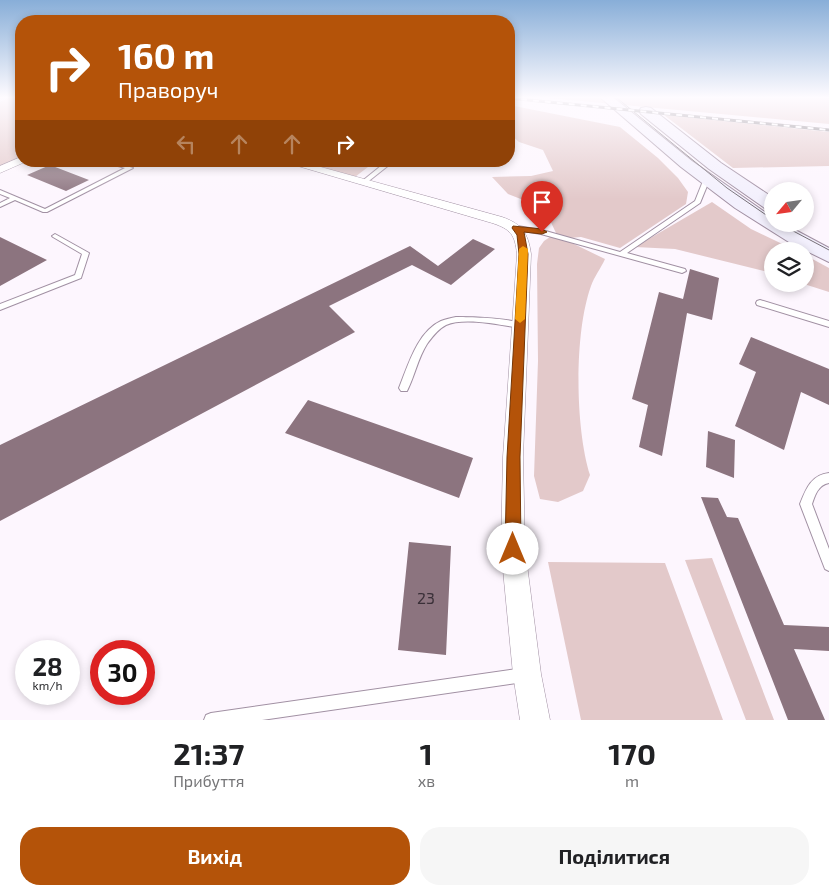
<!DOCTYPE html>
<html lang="uk">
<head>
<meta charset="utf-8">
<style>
	:root { --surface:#fff; --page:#f6f6f6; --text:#202124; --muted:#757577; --accent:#b45309 }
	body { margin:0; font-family:"Exo 2",sans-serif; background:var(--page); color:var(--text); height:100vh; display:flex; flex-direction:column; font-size:19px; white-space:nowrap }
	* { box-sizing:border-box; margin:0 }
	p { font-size:16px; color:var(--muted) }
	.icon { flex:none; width:28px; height:28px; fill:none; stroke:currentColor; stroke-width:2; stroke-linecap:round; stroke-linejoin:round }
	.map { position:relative; height:720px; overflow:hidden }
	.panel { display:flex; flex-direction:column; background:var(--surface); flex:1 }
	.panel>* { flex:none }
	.guide { position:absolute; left:15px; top:15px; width:500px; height:152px; border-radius:20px; box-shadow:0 2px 8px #0003; background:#b45309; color:#fff; overflow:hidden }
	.needle { width:32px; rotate:241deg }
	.controls { position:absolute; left:764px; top:182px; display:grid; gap:10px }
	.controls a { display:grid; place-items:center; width:50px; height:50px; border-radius:50%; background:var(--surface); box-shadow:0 2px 8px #0003; font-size:25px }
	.speed { position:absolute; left:15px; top:640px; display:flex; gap:10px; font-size:25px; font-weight:700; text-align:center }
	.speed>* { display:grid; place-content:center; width:65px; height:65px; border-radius:50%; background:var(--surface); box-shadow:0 2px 8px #0003; line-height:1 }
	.speed small { font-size:12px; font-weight:400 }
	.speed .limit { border:8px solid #d22; background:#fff; color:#111 }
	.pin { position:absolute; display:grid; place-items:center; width:42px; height:42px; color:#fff; margin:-51px -21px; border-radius:50% 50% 50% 0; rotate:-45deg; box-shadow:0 0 5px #0007 }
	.pin .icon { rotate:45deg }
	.me { position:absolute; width:55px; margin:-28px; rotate:0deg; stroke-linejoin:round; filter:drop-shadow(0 0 4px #0008) }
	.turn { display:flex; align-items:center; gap:18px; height:105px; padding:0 20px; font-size:22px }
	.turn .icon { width:65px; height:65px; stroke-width:2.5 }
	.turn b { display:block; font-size:35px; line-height:42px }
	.lanes { display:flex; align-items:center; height:48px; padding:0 20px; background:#0003; justify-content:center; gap:25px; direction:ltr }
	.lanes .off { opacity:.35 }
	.eta { display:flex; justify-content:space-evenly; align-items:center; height:85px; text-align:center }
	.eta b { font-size:30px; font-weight:700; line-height:35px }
	.cta { display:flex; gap:10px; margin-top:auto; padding:10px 20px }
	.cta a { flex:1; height:58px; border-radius:20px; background:var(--accent); color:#fff; font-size:20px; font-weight:700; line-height:58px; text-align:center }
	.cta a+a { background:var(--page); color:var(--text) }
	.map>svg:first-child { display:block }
</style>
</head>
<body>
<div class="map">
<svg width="829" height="720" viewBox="0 0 829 720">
	<rect width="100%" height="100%" fill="#fdf6fe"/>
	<path fill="#e3c9ca" d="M0,98H21V160L0,170Z
		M549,98H829V124Z
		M509,105L620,127L658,158L678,178L688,192L686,204L620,248L581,237L570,238L574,244L605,259C601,268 594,277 591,286C574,333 575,427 590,475L583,491L558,502L540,499L534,476L538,361L537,264L539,248L544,241L556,233L547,214L531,203L508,194L492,177L531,176L553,171L543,150L519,142L509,133Z
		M664,115L829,132V166L733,168Z
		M286,161H349L368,167L351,180Z
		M712,202L751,229L797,251H772V273L675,249L635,247Z
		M805,255L829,268V292L804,284Z
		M712,558L774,720H746L685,560Z
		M548,562L665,563L723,720H581Z"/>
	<path fill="#8c747f" d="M50,165L89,180L66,191L27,175Z
		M0,237L47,260L0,286Z
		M473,239L495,249L451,285L412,265L329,306L355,332L0,521V445L410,246L438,266Z
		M690,269L719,278L712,320L687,313L662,456L639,447L648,405L632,399L659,292L683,299Z
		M751,337L829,369V405L801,392L784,450L735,426L756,372L739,364Z
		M308,400L473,458L459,498L285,433Z
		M708,431L735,440L734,478L706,467Z
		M701,497L718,498L727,517L738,518L784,625L829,627V651L794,649L825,720H788Z
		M409,542L451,546L446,655L398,650Z"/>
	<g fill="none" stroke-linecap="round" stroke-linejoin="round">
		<g stroke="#a190a3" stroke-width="2">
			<path id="lane" d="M101,161H111L133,168L47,212H43L15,200L0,207V203L10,198L0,194V190L45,209L125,168Z
				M387,161H394L365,184H361V182Z
				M706,179L709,181L700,203L627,253L685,269L686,271L682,273L541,234L517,230L514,228L517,226L542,230L620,252L695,201L703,181Z
				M55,234L89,253L81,278L0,310V304L75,275L82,254L53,237L52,236Z
				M760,300L829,321V327L757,305L756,303L757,301Z
				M456,317C469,317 516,318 524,325L520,328C500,325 465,317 446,325C438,329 432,337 427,344C418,358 415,375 407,391H401L399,388C408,366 417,332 441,321C446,319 451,318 456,317Z
				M829,473V483C818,485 815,495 812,504L829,549V571L825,569L800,504C806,489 811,475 829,473Z
				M524,668L529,670L531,675L529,680L524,682L262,720H204L206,715L211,713Z"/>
		</g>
		<g stroke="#a190a3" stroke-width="1">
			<path id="street" d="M21,157V161L25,162L0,173V166Z
				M281,161H299L502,217C522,224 528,233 531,254L523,457L525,549L541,674L550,720H520L513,674L501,549L503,457L517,254C515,235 511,229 492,223Z"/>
		</g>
		<g stroke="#a190a3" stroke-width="2">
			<path id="secondary" d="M601,98H614L692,161L772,217V224H784L829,248V262L792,244L735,208L681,167Z
				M646,107L651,108L721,163L772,197V210L766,209L709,169L641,114L639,111L641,108Z"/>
		</g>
		<g stroke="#d7d6d7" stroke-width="1">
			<path id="primary" d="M0,98H8L0,102Z"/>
		</g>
		<use href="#lane" fill="#fff" fill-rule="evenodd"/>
		<use href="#street" fill="#fff" fill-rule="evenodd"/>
		<use href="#secondary" fill="#f3f0fd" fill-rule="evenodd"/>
		<use href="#primary" fill="#e6e2fb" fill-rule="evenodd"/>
		<path stroke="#766f77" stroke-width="1" d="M617,98L727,188L772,219
			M780,224L829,250"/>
		<g stroke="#766f77" stroke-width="3">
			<path id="rail" d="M509,98L829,130"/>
		</g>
		<use href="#rail" stroke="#fff" stroke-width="2" stroke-dasharray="6" stroke-linecap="butt"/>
	</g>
	<linearGradient id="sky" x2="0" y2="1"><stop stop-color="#88aed8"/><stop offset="0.49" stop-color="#fefbff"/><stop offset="1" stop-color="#fefbff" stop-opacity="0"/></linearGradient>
	<rect width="829" height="199" fill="url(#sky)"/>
	<path fill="#b45309" stroke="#753606" d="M513,226L542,229L547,232L542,234L524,232L528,254L520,457L521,549L518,555L513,557L508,555L505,549L507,457L519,254L517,235L512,228Z"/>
	<path fill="#f59e0b" d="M523,246L528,249L525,319L520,323L515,319L519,249Z"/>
	<g text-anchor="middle" stroke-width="4" stroke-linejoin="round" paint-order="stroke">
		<g font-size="16" fill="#3a3038">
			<text x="426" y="604">23</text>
		</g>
	</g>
</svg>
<div class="controls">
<a><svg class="needle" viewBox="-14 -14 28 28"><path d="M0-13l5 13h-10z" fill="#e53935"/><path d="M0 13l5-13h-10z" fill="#757577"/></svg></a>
<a><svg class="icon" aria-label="layers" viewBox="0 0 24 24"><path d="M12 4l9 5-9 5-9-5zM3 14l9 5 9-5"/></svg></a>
</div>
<div class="speed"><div>28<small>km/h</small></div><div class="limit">30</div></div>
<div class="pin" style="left:542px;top:232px;background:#d93025"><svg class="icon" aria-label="arrive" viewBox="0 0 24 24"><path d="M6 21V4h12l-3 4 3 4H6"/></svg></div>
<svg class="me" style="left:513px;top:549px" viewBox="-20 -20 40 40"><circle r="19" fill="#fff"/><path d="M0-13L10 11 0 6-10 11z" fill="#b45309"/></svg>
<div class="guide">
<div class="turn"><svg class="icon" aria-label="right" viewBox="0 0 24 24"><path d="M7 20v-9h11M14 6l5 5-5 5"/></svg><div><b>160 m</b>Праворуч</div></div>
<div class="lanes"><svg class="icon off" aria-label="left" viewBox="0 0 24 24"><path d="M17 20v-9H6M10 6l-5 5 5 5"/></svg><svg class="icon off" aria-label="ahead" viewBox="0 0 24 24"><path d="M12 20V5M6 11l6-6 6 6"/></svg><svg class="icon off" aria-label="ahead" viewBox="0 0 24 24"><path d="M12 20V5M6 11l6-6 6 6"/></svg><svg class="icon" aria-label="right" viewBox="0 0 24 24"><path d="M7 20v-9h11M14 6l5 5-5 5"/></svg></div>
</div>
</div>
<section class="panel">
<div class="eta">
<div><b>21:37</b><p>Прибуття</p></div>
<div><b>1</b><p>хв</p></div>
<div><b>170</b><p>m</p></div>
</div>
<div class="cta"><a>Вихід</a><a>Поділитися</a></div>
</section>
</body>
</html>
